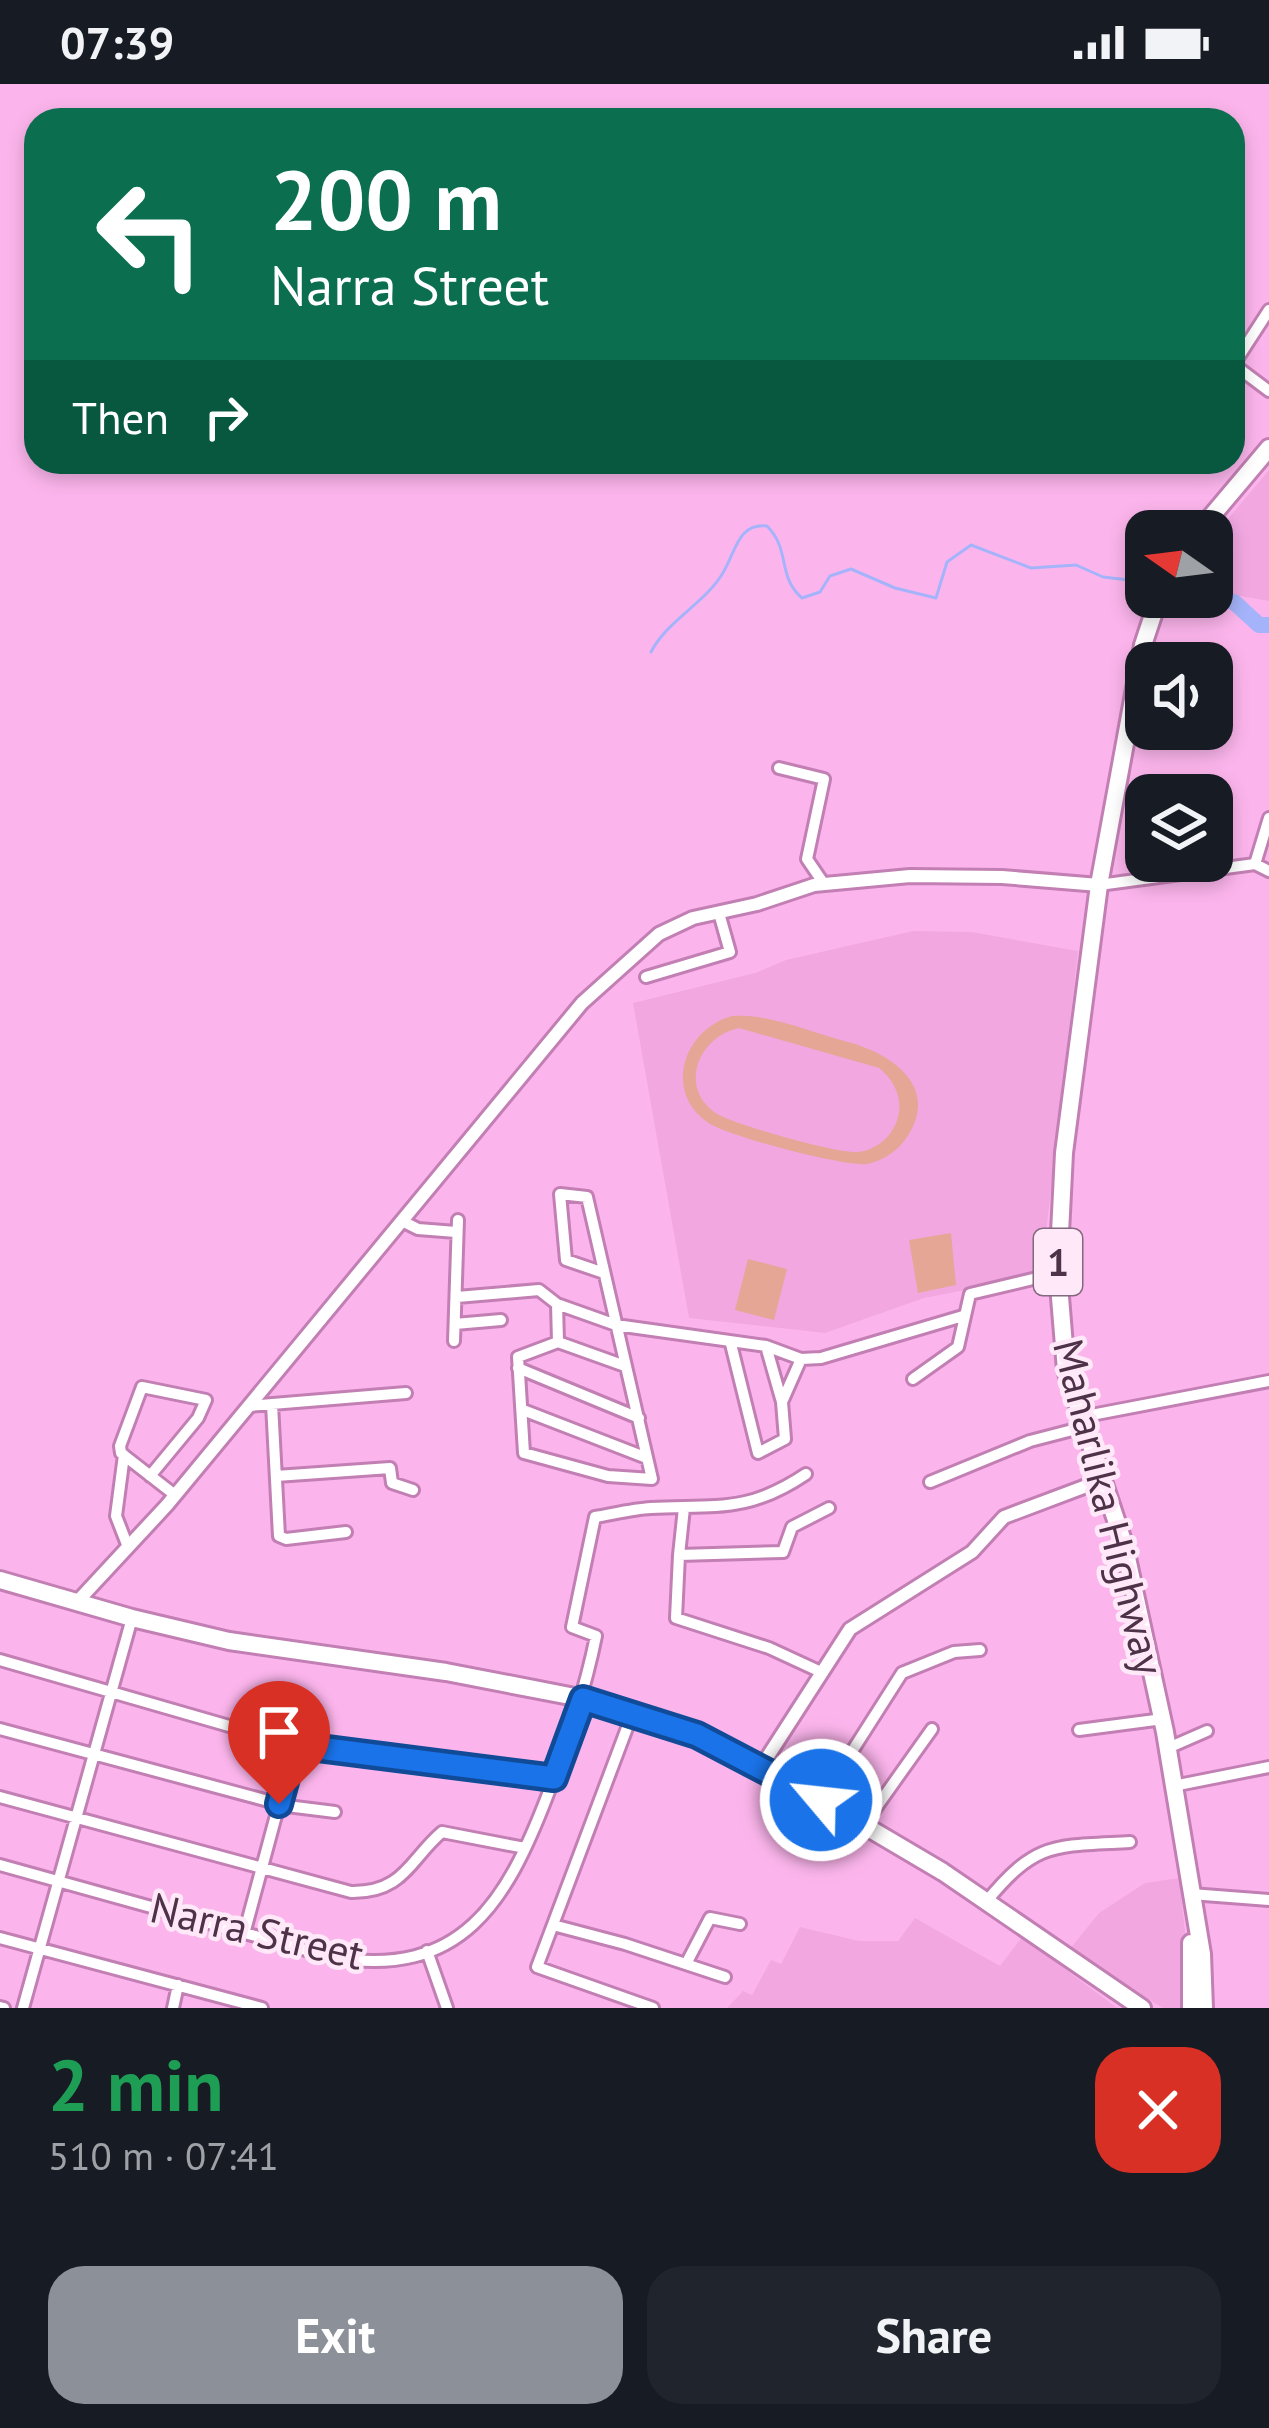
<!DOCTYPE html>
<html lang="en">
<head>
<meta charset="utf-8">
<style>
	:root { --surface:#171b24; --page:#20242c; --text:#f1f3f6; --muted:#9ea1a6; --accent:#8c9099 }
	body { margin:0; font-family:"PT Sans",sans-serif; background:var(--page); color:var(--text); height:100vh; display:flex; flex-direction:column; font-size:45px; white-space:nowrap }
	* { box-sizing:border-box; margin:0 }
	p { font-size:39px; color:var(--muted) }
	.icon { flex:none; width:66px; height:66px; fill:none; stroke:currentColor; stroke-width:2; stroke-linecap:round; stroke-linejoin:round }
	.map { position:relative; height:1924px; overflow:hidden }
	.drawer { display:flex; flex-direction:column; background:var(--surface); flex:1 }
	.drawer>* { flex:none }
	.guide { position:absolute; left:24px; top:24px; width:1221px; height:366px; border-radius:36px; box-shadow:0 6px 18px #0003; background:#0b6e4f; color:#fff; overflow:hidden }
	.needle { width:78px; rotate:284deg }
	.buttons { position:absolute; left:1125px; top:426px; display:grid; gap:24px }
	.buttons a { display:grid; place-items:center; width:108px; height:108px; border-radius:24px; background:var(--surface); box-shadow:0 6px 18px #0003; font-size:60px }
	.pin { position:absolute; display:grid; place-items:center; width:102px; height:102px; color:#fff; margin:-123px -51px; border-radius:50% 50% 50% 0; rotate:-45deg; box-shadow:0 0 12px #0007 }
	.pin .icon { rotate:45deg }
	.me { position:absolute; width:132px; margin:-66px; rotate:298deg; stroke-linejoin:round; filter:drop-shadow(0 0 9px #0008) }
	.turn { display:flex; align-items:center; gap:42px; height:252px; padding:0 48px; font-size:54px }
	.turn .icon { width:156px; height:156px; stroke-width:2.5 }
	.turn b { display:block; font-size:84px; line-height:102px }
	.then { display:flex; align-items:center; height:114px; padding:0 48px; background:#0003; gap:24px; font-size:45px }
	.round { display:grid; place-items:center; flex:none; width:126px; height:126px; border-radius:36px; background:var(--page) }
	.head { display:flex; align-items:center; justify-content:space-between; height:204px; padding:0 48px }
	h1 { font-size:72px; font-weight:800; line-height:90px; color:#1e9e55 }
	.button { display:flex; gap:24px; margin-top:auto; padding:24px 48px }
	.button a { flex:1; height:138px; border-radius:36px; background:var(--accent); color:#fff; font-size:48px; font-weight:800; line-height:138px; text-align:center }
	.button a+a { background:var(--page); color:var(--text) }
	.status { display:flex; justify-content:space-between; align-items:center; height:84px; padding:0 60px; background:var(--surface); direction:ltr }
	.status svg { height:33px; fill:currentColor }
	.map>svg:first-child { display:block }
</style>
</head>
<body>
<div class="status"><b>07:39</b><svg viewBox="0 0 49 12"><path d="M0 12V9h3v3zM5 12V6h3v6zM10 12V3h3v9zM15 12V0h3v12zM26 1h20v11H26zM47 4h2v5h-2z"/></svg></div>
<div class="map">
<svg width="1269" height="1924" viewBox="0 0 1269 1924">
	<rect width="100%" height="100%" fill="#fcb5ec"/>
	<path fill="#f2a7e1" d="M1269,386V517L1212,507V454Z
		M913,847L972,848L1078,867L1046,1149L1047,1190L924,1214L825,1249L689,1234L633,919L755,889L786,876Z
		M1179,1794L1186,1856V1920L1182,1924H1163L1069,1866L1099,1829L1145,1799Z
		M915,1834L1000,1882L1022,1853L1117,1924H727L743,1907L752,1911L771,1876L781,1880L800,1843L859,1857H898Z"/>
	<path fill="#e6a696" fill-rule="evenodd" d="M732,932C769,929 812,949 848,958C893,970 942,1004 905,1056C896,1068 882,1077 867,1080C845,1083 726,1052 707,1038C663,1007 684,945 732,932ZM739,944L879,984C894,996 903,1014 898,1033C893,1052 877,1066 858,1068C840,1071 728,1039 714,1028C678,1001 700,952 739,944Z
		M951,1149L956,1201L918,1209L909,1156Z
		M748,1175L787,1185L774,1236L735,1226Z"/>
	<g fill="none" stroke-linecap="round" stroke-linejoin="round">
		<path stroke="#a5b4fa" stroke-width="3" d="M651,568C667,537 702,521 721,492C736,470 736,439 767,442C791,466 777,493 802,514L820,508L830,492L851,485L895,504L936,514L947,478L971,461L1031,484L1076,481L1103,493L1146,498"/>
		<path stroke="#a5b4fa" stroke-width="16" d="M1210,513L1234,518L1259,541H1269"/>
		<g stroke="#c27fb3" stroke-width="16">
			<path id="minor" d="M1233,280L1269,307
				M1234,280L1269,226
				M779,684L824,695L807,775L824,800
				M1255,780L1269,734
				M1099,801L1255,780L1269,787
				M646,893L730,868L719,829
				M402,1137L418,1145L456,1148
				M457,1213L539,1206L557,1220L616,1241L766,1262L801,1275L821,1274L963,1232
				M557,1220L558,1258L518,1273L524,1369L608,1392L652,1395L587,1113L560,1110L566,1176L604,1189
				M455,1240L501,1236
				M454,1257L458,1136
				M558,1258L625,1282
				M731,1260L758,1369L785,1355L782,1318L801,1275
				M766,1262L782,1318
				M518,1284L639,1334
				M913,1295L958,1263L970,1210L1058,1189
				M272,1320L279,1452L286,1455L346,1448
				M249,1322L406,1309
				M523,1326L647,1374
				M1081,1333L1269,1297
				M124,1371L116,1432L128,1463
				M150,1392L198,1334L206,1316L142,1303L120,1362L121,1369L175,1411
				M276,1392L390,1384L392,1399L413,1406
				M930,1398L1030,1357L1084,1343
				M679,1471L684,1424
				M0,1576L295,1661L554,1693
				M821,1588L769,1564L676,1534L679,1471L783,1468L792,1443L829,1424
				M633,1628L537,1883L653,1924
				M0,1645L287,1722L335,1728
				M1079,1646L1163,1635
				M1168,1664L1207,1647
				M1173,1702L1269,1683
				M0,1713L351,1808C404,1809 410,1775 442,1748L525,1764
				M821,1716L902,1589L954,1568L980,1566
				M863,1742L932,1645
				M0,1781L331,1873C462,1896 507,1817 548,1710C567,1658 585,1607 596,1552L572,1543L595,1433C613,1430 633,1425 651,1424C717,1421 748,1429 806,1390
				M1191,1810L1269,1816
				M986,1818C1036,1757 1054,1762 1130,1758
				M553,1841L625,1860L725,1893
				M244,1850L295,1661
				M0,1854L262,1924
				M427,1867L447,1924
				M686,1880L710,1834L740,1840
				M0,1923L4,1924
				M23,1924L132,1534
				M173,1924L178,1901"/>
		</g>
		<g stroke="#c27fb3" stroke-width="18">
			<path id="tertiary" d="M77,1518L167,1421L582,919L659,850L693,834L757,820L814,801L910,792L1002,793L1099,801
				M761,1683L850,1545L972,1468L1004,1433L1105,1395"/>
		</g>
		<g stroke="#c27fb3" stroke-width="22">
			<path id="primary" d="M1199,447L1269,364
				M1159,513L1143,561L1099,801L1064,1069L1058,1189L1066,1286L1124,1460L1165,1648L1202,1870L1204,1924
				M0,1496L132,1534L229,1557L446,1588L570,1612L697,1651L821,1716L943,1788L1142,1924
				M1191,1924V1859"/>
		</g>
		<use href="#minor" stroke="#fff" stroke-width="10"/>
		<use href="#tertiary" stroke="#fff" stroke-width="12"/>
		<use href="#primary" stroke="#fff" stroke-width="16"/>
	</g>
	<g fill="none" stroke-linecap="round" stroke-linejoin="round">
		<g stroke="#114b97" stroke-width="30">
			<path id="route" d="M279,1720L295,1661L554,1694L583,1615L697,1651L821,1716"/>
		</g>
		<use href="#route" stroke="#1a73e8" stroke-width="21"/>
	</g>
	<g text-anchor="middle" stroke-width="9" stroke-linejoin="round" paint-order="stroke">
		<rect fill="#ffe9f9" stroke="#83697d" stroke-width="3" x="1034" y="1145" width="48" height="66" rx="9"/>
		<g font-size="39" font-weight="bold" fill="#4e3248">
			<text x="1058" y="1192">1</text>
		</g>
		<g font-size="42" fill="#4e3248" stroke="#ffe9f9">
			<text transform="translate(1109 1423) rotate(76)" y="15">Maharlika Highway</text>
			<text transform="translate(257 1847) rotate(13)" y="15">Narra Street</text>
		</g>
	</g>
</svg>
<div class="buttons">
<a><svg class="needle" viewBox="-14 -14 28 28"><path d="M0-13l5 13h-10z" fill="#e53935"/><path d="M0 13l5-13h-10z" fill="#9ea1a6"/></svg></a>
<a><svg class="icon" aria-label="sound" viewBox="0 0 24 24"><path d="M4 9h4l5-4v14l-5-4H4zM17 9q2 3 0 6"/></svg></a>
<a><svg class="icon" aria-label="layers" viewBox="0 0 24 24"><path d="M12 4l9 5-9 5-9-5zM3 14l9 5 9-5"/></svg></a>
</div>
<div class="pin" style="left:279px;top:1720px;background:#d93025"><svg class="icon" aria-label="arrive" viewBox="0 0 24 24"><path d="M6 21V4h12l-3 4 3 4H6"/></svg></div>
<svg class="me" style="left:821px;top:1716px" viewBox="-20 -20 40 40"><circle r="17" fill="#1a73e8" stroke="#fff" stroke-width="3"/><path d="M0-11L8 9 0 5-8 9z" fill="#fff"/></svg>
<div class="guide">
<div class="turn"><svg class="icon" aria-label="left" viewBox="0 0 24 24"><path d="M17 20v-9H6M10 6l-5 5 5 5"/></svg><div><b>200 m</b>Narra Street</div></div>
<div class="then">Then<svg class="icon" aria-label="right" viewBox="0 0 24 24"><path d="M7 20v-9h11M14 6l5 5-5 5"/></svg></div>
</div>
</div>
<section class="drawer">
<div class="head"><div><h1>2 min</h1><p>510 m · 07:41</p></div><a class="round" style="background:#d93025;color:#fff"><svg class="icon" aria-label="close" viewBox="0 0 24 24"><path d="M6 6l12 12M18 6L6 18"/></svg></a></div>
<div class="button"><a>Exit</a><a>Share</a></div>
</section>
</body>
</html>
